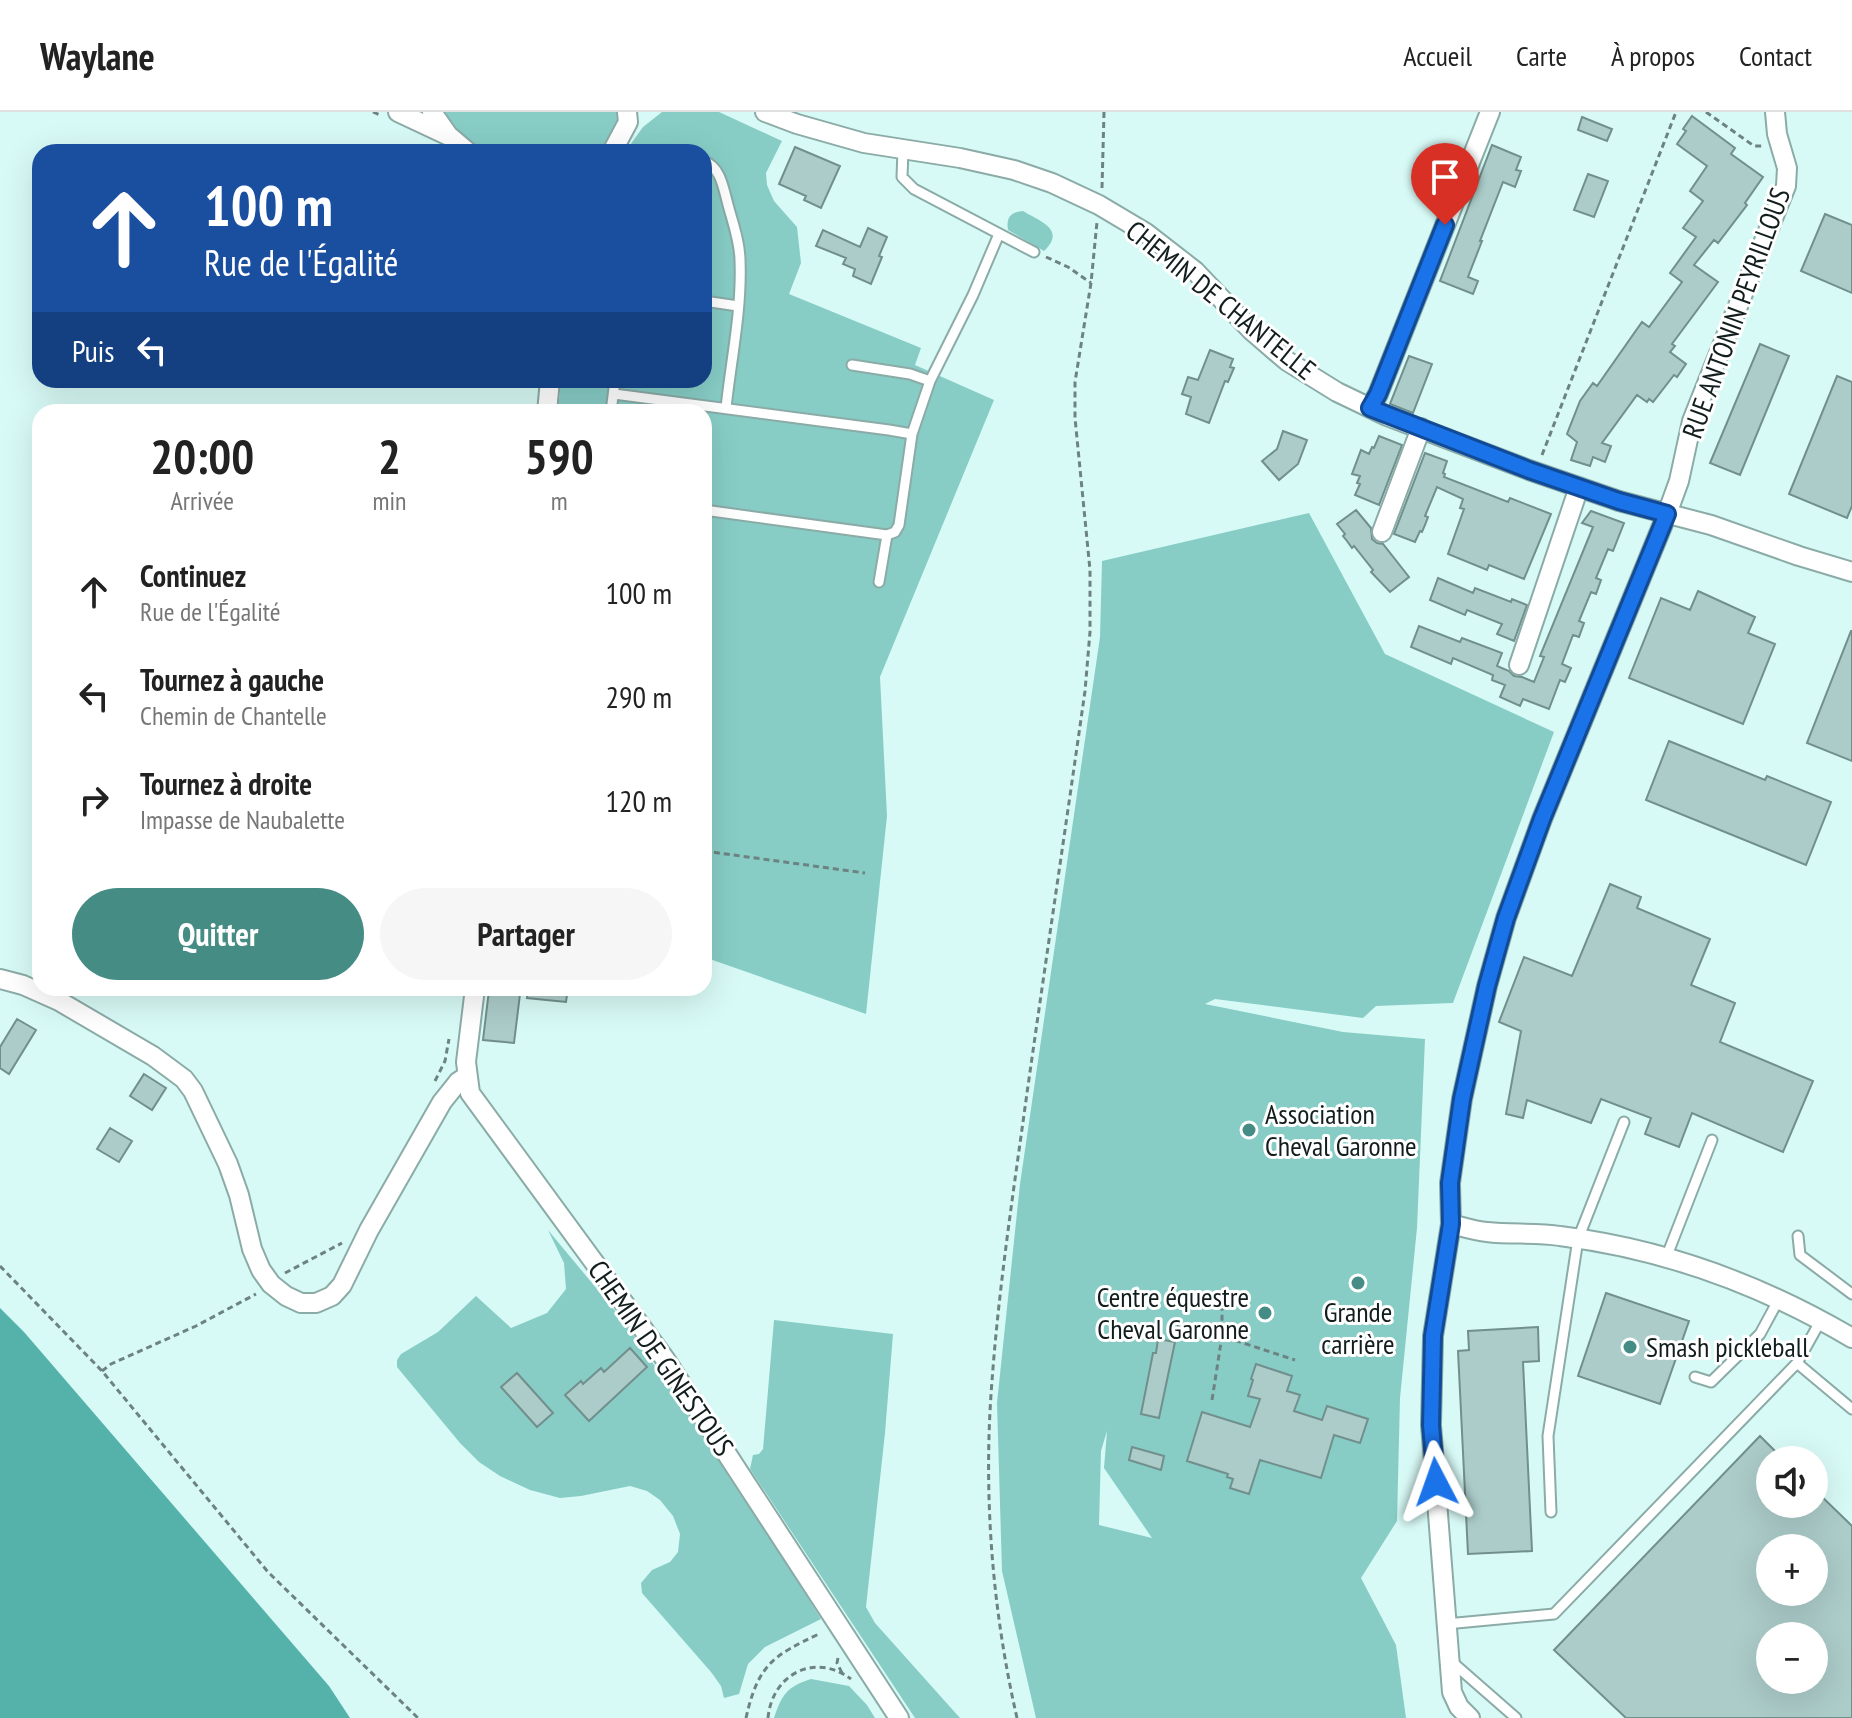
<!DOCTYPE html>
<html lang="fr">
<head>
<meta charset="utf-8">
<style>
	:root { --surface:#fff; --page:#f6f6f6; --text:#222; --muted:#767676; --line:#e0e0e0; --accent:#458c85 }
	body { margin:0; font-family:"PT Sans Narrow",sans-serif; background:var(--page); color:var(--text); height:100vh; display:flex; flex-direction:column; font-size:30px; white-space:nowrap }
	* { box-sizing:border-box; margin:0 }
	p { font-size:26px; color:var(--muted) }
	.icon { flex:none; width:44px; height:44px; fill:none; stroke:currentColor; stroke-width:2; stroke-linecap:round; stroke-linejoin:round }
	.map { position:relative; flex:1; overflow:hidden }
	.sheet { position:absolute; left:32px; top:292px; width:680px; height:592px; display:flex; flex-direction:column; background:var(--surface); border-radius:24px; box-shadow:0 8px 32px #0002 }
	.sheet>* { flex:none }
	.top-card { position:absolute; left:32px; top:32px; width:680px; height:244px; border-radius:24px; box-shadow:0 8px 32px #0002; background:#1a4fa0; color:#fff; overflow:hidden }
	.tools { position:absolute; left:1756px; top:1334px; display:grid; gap:16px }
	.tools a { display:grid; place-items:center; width:72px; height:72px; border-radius:50%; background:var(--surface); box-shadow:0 8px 32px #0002; font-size:40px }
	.pin { position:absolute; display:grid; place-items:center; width:68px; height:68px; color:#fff; margin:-82px -34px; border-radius:50% 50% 50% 0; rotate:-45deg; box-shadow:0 0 8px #0007 }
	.pin .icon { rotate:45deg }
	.me { position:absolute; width:88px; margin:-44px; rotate:356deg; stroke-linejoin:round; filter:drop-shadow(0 0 6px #0008) }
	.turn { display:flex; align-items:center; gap:28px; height:168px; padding:0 40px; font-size:36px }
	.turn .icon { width:104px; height:104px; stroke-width:2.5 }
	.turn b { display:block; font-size:56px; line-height:68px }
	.then { display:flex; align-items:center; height:76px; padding:0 40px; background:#0003; gap:16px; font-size:30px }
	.eta { display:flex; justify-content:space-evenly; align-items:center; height:136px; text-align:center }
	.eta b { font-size:48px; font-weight:600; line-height:56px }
	.button { display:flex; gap:16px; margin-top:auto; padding:16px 40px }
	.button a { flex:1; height:92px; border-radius:48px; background:var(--accent); color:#fff; font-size:32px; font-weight:600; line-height:92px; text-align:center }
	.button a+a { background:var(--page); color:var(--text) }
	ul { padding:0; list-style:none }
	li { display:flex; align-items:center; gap:24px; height:104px; padding:0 40px }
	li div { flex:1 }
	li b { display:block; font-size:30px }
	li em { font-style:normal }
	header { display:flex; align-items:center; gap:48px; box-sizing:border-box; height:112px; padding:0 40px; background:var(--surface); border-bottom:2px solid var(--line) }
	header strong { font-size:38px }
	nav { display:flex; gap:44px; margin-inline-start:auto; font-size:28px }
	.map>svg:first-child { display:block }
</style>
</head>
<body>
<header>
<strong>Waylane</strong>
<nav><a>Accueil</a><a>Carte</a><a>À propos</a><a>Contact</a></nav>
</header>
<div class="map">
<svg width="1852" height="1606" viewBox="0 0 1852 1606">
	<rect width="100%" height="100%" fill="#d8faf6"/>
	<path fill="#87cdc6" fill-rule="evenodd" d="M440,0H621V9L605,40H477L472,37Z
		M662,0H719L782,29L766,61L767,73L774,89L797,115L801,151L789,182L921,236L915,253L994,288L880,565L887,704L866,902L704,845V300H558L561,268H704V40H625L643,15Z
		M1023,99C1039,109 1067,117 1044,139L1008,118C1006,106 1010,100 1023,99Z
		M1309,401L1385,542L1554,620L1453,891L1376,894L1363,906L1215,887L1205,892L1343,920L1425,927L1417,1116L1400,1286L1397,1409L1361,1466L1396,1533L1406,1606H1036L1002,1459L997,1291L1020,1072L1100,525L1102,449ZM1107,1319L1104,1356L1152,1426L1099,1413L1101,1339Z
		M548,1118L626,1212L750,1393L821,1507L765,1535L748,1552L739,1582L724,1586L721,1574L711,1560L642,1481L641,1471L652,1458L670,1450L678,1440L680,1422L673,1404L660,1388L647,1379L630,1374L581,1384L560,1386L530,1378L500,1364L479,1350L460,1331L397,1255V1248L401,1242L438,1220L476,1184L511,1216L547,1201L566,1177L564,1151Z
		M774,1208L893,1222L885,1321L866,1495L875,1511L960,1606H915L750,1357L753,1343L759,1342L763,1337Z
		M811,1567L849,1574L867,1593L875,1606H774C782,1583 786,1575 811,1567Z"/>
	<path fill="#54b2aa" d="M0,1196L24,1220L329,1574L350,1606H0Z"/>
	<path fill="#acccc9" stroke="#718f8c" stroke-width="2" fill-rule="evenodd" d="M1692,4L1735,36L1731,42L1763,65L1745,91L1747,93L1718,131L1714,128L1694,153L1718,170L1672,232L1675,234L1670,240L1686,252L1677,265L1674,263L1653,290L1649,287L1647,290L1637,283L1602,331L1611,334L1605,350L1593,345L1590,354L1571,348L1577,330L1567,322L1580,289L1593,271L1597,274L1642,210L1649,215L1682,170L1670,161L1696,125L1683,116L1703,89L1690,79L1707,54L1677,32L1686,19L1683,17Z
		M1582,5L1612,17L1607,29L1578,18Z
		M1492,33L1521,45L1516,58L1521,59L1515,75L1503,70L1480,129H1482L1468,165L1478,169L1473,182L1440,169Z
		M795,35L840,54L821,96L804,88L806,84L779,72Z
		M1588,62L1608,69L1594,105L1574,98Z
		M1825,102L1852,113V181L1801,159Z
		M868,116L887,125L879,144L882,145L871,172L853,164L855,157L843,152L846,146L816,134L823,118L860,135Z
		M1760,232L1789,244L1740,363L1710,351Z
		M1210,238L1233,247L1230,255L1234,256L1228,270L1225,269L1209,311L1186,302L1191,285L1182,282L1188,265L1198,268Z
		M1409,244L1432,252L1413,301L1390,292Z
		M1837,264L1852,270V394L1847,406L1789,382Z
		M1283,319L1307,328L1298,352L1279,368L1262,349L1277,337Z
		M1379,324L1402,333L1379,393L1355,383L1360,372L1357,371L1360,364L1352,362L1361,338L1369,342L1372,335L1374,336Z
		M1425,341L1447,349L1443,361L1445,362L1444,365L1508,390L1510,386L1551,402L1524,467L1489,453L1487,458L1448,442L1464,397L1460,396L1463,387L1437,375L1425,404L1428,405L1425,413L1422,420L1420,419L1415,430L1394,422Z
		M1356,398L1371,416L1372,427L1377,431L1383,432L1409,465L1390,480L1371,460L1373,458L1354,434L1352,436L1347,429L1343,424L1345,422L1337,412Z
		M1591,399L1624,411L1613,439L1608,437L1596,466L1601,468L1596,482L1591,480L1579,509L1584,511L1579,525L1573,523L1562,552L1571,556L1565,570L1560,568L1549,597L1523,587L1520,594L1500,585L1505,573L1492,568L1493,563L1453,546L1451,552L1411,535L1419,514L1460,530L1462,526L1502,541L1497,554L1509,559L1514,564L1522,565L1534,570L1544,545L1540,544L1593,415L1582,411Z
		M1438,466L1473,481L1475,476L1511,490L1512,487L1527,493L1514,529L1497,522L1502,512L1467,498L1465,503L1430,488Z
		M1698,479L1755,505L1748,521L1775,532L1743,612L1629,566L1661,486L1690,498Z
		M1851,519H1852V649L1807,631Z
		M1669,629L1765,668L1767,664L1831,690L1806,753L1646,688Z
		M1610,772L1641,785L1637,796L1710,827L1691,873L1735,891L1720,930L1813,969L1783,1040L1692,1001L1679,1035L1645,1022L1651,1006L1601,987L1591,1011L1527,988L1523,1006L1506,1002L1521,919L1499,910L1524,845L1572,864Z
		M528,876H568L566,890L527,886Z
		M489,878L520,882L514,931L483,928Z
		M17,907L36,918L9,962L0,956V935Z
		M144,962L166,976L152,998L130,984Z
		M110,1016L132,1029L119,1050L97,1037Z
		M1606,1181L1689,1209L1660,1292L1578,1264Z
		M1538,1215L1539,1249L1523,1250L1532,1439L1468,1442L1458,1239L1469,1238L1468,1219Z
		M1158,1227L1175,1230L1159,1306L1141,1302L1153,1241H1156Z
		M630,1236L647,1255L589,1309L565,1283L581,1269L583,1272L601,1256L604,1260Z
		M1256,1252L1292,1264L1287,1279L1300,1283L1294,1299L1322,1308L1327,1294L1368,1307L1360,1331L1334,1323L1321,1366L1260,1348L1249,1382L1230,1376L1233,1367L1227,1365L1228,1362L1187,1349L1202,1300L1250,1315L1260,1287L1248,1284L1253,1268L1251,1267Z
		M517,1261L553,1301L537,1315L501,1275Z
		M1760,1324L1784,1348H1770V1392H1814V1377L1852,1414V1606H1626L1554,1538ZM1770,1436H1814V1480H1770ZM1770,1524H1814V1568H1770Z
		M1132,1335L1164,1344L1161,1358L1129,1348Z"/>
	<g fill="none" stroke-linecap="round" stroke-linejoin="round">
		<g stroke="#8baba7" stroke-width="13">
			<path id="service" d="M903,38L902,65L914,77L1034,140
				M704,49C720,55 723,74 727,89C732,109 740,129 740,149C742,198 731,248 726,296
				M704,189L738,194
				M852,253L910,262L930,269
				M614,282L889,318L912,322
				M611,300L615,268
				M704,398L887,423L895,420L899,413L912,322L930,269L973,183L999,122
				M879,470L887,423
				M1798,1124L1800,1143L1852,1182
				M1666,1146L1712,1028
				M1797,1251L1852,1297
				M1695,1265L1711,1270L1760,1222L1779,1187
				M1551,1400L1548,1324L1578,1127L1624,1010
				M1446,1512L1554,1502L1797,1251L1821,1208
				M1452,1550L1516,1606"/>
		</g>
		<g stroke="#8baba7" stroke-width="22">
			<path id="minor" d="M398,0L447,23
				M432,0L448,23L468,40
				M765,0L797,12L864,31L960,46L1014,58L1052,71L1099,93L1146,121L1195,159L1252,219L1287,249L1337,280L1387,304L1529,358L1619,389L1711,413L1799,444L1852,460
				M1775,0L1777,22L1787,56L1786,74L1692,309L1679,369L1667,402L1542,707L1506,806L1487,874L1462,987L1450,1071L1451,1112C1463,1115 1475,1119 1487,1120C1511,1123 1536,1120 1560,1124C1664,1137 1762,1173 1852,1226
				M612,40L628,10L627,0
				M1370,296L1378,282L1490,0
				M547,300L550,268
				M1382,420L1421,316
				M1519,553L1579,375
				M0,867L23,873L59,889L153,944L184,967L193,979L228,1052L239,1083L252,1137L261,1158L271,1172L286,1184L301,1191H316L332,1184L342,1173L369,1118L442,990L458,970L467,964
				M475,876L466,950L470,981L665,1247L899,1606
				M1451,1112L1433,1224L1431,1313L1452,1580L1459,1595L1470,1606"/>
		</g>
		<path stroke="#6d8381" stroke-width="3" stroke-dasharray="6 4" stroke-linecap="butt" d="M373,0L382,4
			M1706,0L1754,34H1764
			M1102,76L1104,0
			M1046,145L1068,155L1091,171
			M1542,343L1676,0
			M704,739L865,761
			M435,969L445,949L449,927
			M0,1154L102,1259L268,1460L418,1606
			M285,1161L342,1131
			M1177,1214L1222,1224L1295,1248
			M102,1259L111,1252L196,1214L256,1182
			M1212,1288L1222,1224V1181L1225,1175
			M838,1546L837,1551L842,1561
			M746,1606C758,1552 774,1543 821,1521
			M768,1606C772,1562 815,1540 851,1567
			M1017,1606C992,1497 983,1381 992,1269C999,1173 1014,1076 1027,981C1046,847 1066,713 1085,579L1090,520V458L1075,306V270L1091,171L1097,110"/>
		<use href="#service" stroke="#fff" stroke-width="9"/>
		<use href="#minor" stroke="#fff" stroke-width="18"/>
	</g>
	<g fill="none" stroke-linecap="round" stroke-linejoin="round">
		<g stroke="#114b97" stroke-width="20">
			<path id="route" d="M1436,1370L1431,1313L1433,1224L1451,1112L1450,1071L1462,987L1487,874L1506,806L1542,707L1667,402L1619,389L1529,358L1370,296L1378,282L1445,113"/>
		</g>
		<use href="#route" stroke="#1a73e8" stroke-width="14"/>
	</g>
	<g fill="#458c85" stroke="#fff" stroke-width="3">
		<circle cx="1249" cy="1018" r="8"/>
		<circle cx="1358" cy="1171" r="8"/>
		<circle cx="1265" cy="1201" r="8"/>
		<circle cx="1630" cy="1235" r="8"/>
	</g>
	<g text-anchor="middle" stroke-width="6" stroke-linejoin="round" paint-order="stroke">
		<g font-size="28" fill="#121e1d" stroke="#fff">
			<text transform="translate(1221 188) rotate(39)" y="10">CHEMIN DE CHANTELLE</text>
			<text transform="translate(1736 201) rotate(-70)" y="10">RUE ANTONIN PEYRILLOUS</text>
			<text transform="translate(661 1246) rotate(55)" y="10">CHEMIN DE GINESTOUS</text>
		</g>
		<g font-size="28" fill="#121e1d" stroke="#fff" text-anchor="start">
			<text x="1265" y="1012">Association<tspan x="1265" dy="32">Cheval Garonne</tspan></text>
			<text x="1249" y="1195" text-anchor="end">Centre équestre<tspan x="1249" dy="32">Cheval Garonne</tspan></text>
			<text x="1358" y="1210" text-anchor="middle">Grande<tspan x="1358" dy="32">carrière</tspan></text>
			<text x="1646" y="1245">Smash pickleball</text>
		</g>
	</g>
</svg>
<div class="tools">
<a><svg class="icon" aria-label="sound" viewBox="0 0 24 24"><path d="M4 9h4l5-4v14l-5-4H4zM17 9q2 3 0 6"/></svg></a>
<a>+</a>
<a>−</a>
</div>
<div class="pin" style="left:1445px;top:113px;background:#d93025"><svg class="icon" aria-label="arrive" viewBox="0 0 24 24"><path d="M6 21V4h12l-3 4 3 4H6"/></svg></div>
<svg class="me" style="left:1436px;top:1370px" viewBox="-20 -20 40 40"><path d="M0-17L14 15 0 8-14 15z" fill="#1a73e8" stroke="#fff" stroke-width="4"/></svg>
<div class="top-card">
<div class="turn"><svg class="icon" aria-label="ahead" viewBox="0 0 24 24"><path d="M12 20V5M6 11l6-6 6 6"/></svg><div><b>100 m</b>Rue de l'Égalité</div></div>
<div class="then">Puis<svg class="icon" aria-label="left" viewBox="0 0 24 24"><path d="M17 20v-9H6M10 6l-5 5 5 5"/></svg></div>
</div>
<section class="sheet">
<div class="eta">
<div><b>20:00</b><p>Arrivée</p></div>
<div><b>2</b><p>min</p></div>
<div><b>590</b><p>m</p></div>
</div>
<ul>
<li><svg class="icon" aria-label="ahead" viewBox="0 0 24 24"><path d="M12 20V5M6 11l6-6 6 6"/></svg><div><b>Continuez</b><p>Rue de l'Égalité</p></div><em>100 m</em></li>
<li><svg class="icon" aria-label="left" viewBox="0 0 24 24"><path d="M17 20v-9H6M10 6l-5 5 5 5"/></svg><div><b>Tournez à gauche</b><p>Chemin de Chantelle</p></div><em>290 m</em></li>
<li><svg class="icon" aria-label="right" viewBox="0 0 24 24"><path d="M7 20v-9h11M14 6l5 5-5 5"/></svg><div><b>Tournez à droite</b><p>Impasse de Naubalette</p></div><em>120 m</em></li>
</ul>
<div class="button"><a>Quitter</a><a>Partager</a></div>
</section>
</div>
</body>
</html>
